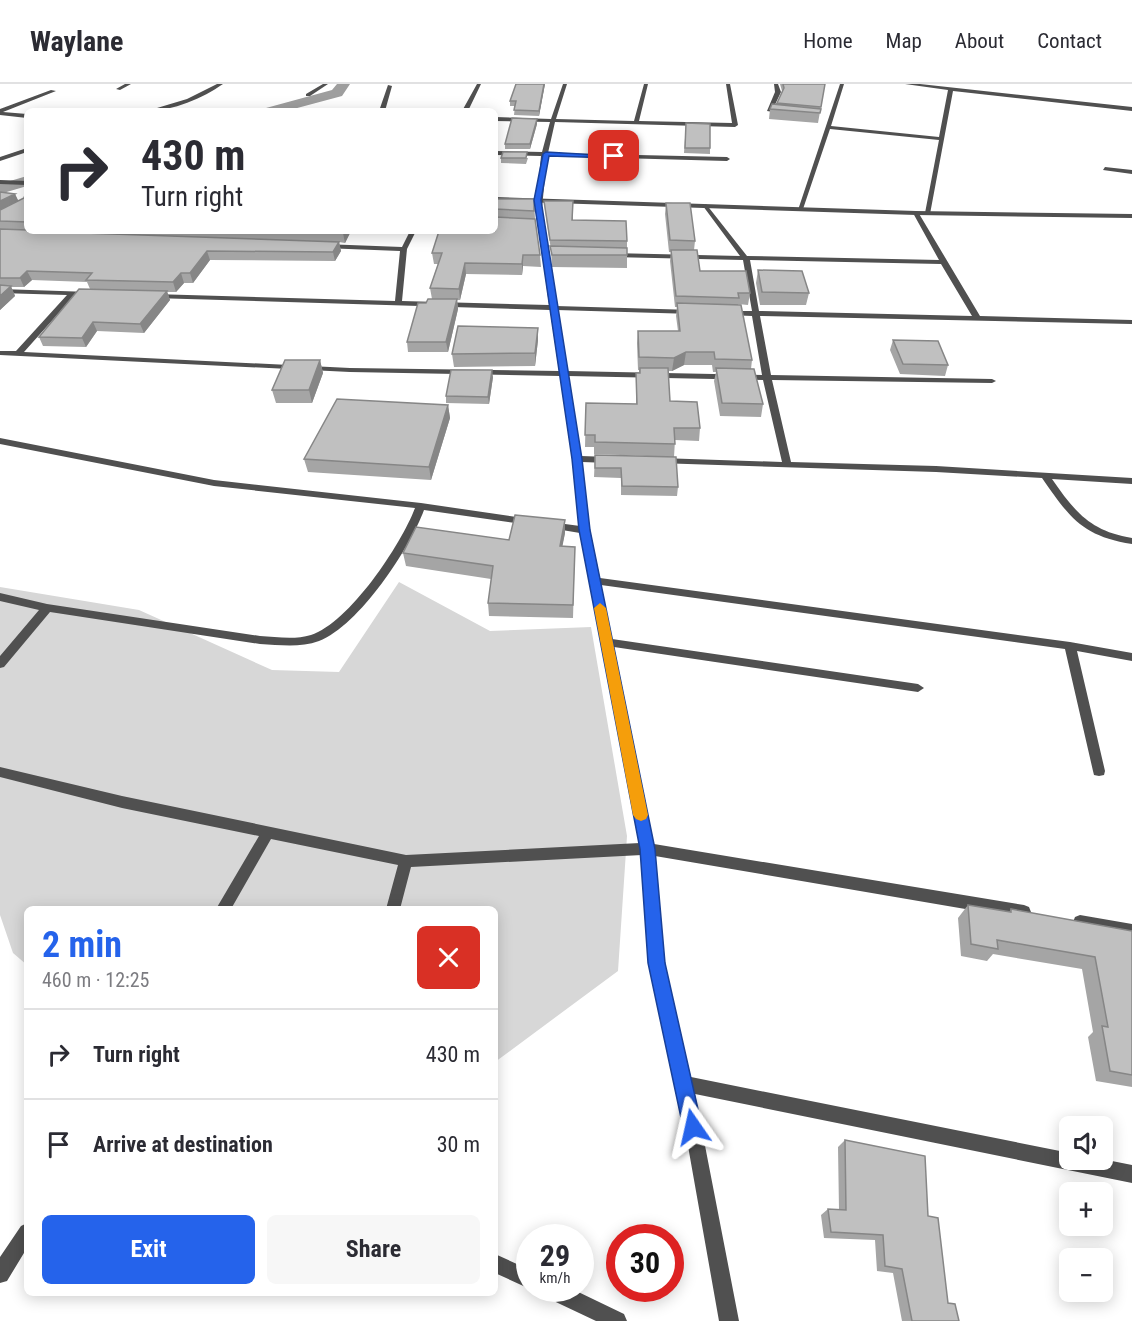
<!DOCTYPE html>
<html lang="en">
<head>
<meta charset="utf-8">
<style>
	:root { --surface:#fff; --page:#f7f7f7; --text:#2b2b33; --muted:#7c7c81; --line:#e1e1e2; --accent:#2563eb }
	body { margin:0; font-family:"Roboto Condensed",sans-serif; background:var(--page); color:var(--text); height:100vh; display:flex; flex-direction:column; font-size:22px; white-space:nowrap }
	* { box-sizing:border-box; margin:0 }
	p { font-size:20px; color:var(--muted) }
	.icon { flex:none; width:33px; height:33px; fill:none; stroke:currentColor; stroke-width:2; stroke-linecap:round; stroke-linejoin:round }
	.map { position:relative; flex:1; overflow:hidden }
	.drawer { position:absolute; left:24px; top:822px; width:474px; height:390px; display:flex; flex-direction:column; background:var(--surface); border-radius:9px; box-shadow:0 3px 15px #0003 }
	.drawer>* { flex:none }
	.hud { position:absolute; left:24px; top:24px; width:474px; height:126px; border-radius:9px; box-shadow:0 3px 15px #0003; background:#fff; color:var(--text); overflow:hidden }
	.tools { position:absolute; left:1059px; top:1032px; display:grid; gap:12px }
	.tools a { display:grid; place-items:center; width:54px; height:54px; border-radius:9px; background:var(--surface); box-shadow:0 3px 15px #0003; font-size:30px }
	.speed { position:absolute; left:516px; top:1140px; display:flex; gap:12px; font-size:30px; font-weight:700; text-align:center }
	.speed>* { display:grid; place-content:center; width:78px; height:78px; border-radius:50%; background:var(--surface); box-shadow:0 3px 15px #0003; line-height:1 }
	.speed small { font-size:15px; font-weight:400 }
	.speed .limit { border:9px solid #d22; background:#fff; color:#111 }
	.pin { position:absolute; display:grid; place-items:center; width:51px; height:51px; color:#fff; margin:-26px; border-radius:12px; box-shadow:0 3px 9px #0006 }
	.me { position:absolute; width:66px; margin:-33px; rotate:349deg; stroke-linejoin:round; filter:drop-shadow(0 0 4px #0008) }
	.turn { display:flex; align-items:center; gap:21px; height:126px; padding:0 18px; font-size:27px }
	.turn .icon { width:78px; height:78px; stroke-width:2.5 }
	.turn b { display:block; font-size:42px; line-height:51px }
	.round { display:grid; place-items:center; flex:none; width:63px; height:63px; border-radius:9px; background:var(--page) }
	.summary { display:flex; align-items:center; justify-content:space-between; height:102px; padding:0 18px }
	h1 { font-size:36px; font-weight:700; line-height:45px; color:var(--accent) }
	.primary-button { display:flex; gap:12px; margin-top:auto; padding:12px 18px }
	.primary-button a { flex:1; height:69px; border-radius:9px; background:var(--accent); color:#fff; font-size:24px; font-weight:700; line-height:69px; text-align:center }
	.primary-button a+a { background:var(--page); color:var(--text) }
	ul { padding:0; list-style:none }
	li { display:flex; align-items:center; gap:18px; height:90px; padding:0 18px; border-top:2px solid var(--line) }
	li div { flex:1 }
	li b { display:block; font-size:22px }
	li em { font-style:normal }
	header { display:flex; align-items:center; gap:36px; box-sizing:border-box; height:84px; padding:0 30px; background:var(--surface); border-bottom:2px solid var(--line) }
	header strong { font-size:28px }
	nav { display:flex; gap:33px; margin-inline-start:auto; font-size:21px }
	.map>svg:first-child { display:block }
</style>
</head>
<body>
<header>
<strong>Waylane</strong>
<nav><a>Home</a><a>Map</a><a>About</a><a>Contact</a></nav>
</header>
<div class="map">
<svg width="1132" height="1237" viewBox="0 0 1132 1237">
	<rect width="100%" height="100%" fill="#fff"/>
	<path fill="#d7d7d7" d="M399,498L490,547L591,543L627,752L618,887L495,978V825H27V881L13,869L0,831V503L139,526L272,586L339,588Z"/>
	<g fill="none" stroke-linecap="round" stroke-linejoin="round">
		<path fill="#9e9e9e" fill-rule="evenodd" d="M337,0H350L342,12L286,27H264L266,24L332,6Z
			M27,92V102L0,110V100Z"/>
		<path fill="#505050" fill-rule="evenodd" d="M388,1L392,2L385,27H379Z"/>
		<path fill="#505050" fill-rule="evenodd" d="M125,0H131L120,6L116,5Z
			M217,0H223C203,14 173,27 147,27L187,15Z
			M323,0H328L310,12H306V10Z
			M477,0H481L468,27H462Z
			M563,0H567L556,35L634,37L644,0H648L639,37L732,39L726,0H730L738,41L735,43L555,38L548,69L727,73L730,75L727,77L547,72L542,124L556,222L693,226L697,228L693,230L557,226L567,287L762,291L752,232L728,231L724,229L728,227H752L743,176L611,173L608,171L611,169L740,172L703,122L706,120L747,172L939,176L913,129L918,128L980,232L1132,236V240L760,232L771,291L992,295L996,297L992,299L772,296L791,378L936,382L1132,394V400L1052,395C1075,428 1090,447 1132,454V460C1082,452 1070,434 1042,394L936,388L657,379V375L660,374L782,378L763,296L568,292L581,372L609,373L614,376L609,379L582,378L590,446L600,494L1070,558L1132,569V577L1077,567L1105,687L1104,691L1099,692L1094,691L1093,687L1065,565L601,501L612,555L918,600L924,604L918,608L614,563L654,760L1024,821L1029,823L1031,828L1029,833L1024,835L655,772L663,879L691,993L1070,1069V1076L1102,1075L1132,1081V1099L695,1010L739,1237H719L677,1000L649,879L642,771L411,783L400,825H386L398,781L271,755L231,825H216L259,752L122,724L0,693V683L122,712L406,771L640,759L580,449L550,444L545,441L550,438L580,442L572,375L560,292L350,288L0,271V267H16L67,211L0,209V205L90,208L94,210L90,212H74L24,268L350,284L559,287L550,226L153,214L149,212L153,210L395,217L400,167L323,164L320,162L323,160L402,163L410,147H416L407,165L402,217L549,221L536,124L541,72L495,71V67L542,68L550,38L495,37V33L551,35ZM750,176L941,180L972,232L759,227Z
			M774,0H778L781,8L773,25L781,26L779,29L767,27L775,8Z
			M840,0H844L831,42L939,53L948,6L905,0H920L1132,23V27L953,7L930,130L925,129L939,56L830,45L803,125L798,126Z
			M51,6L56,7L3,28L27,30V34L0,31V25Z
			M27,64V68L0,77V73Z
			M1105,83L1132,86V90L1103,86Z
			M0,354L214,396L421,419L530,435L535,438L530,441L424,426C410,464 359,542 319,557C300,564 280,561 260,560L50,528L4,583L0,584V572L39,526L0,517V509L47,520L260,552C276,553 295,556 311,551C349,539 401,461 415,424L214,402L0,360Z
			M1080,831L1132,840V854L1075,843L1073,838L1075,833Z
			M27,1139V1164L7,1197L0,1199V1173L21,1142Z
			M495,1170L530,1186V1204H532L530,1205L495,1189Z
			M539,1204H570L624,1230L627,1237H596L541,1211Z"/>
		<path fill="#505050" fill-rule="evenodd" d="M0,96L27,97V101L0,100Z
			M495,113L916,127L1132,130V134L916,131L495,117Z"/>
	</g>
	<path fill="#a5a5a5" d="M516,0H545L539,32L514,31L515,22H510V17Z
		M780,0H825L818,39L769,35L770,25L777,21L782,7Z
		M686,39L710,64V70L684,69Z
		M537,40L530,65H505V60Z
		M501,74H528L526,80L501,79Z
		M0,108L15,110L18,117L24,114L27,111V147H351L345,159L339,158L341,167L335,177L210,176L193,199H184L176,208H167L170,216L144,249L97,247L86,263L43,262L39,253L90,205L87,198L32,196L24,203H11L15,212L0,226Z
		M495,115H534L535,135L540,171L541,183L523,182L522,191L466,190L460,216H457L458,225L448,268H408L407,258L426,219L432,215L430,204L438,180H434L432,169L495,147Z
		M544,117L573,127V136L627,157V184L552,183L551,166L545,126Z
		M666,119L695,157L694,166L700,187L750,209L748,221L738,220V221L752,276L751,285L763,320L761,333L720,332L714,297L716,288H713L712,281H684L672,287H668L670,317L700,344L699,357L675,356L674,373L594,370V363H585L586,319L636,320V289H639V286H638L637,259L638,247H678L676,232L677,223H675L670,177L671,168H669L665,130Z
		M758,186L809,209L806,221H760L756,199Z
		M538,256L535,282L454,283L452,270Z
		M893,256L948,281L945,292L900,290L890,266Z
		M320,276L323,289L312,319H276L272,306Z
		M493,293L489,320L446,319V312Z
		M448,321L450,334L431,396L308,388L304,375Z
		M595,371L678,403L677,412L621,411V394L594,393Z
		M565,449L562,462L575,463L573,534L489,532L488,519L491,495L406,482L403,469Z
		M968,821L1009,828L1011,825L1132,847V1003L1096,997L1088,953L1093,948L1082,885L993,870L987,877L961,872L958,834Z
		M845,1056L928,1132L948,1219L959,1237H902L893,1189L877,1187L875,1156L824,1154L821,1131L828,1125L839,1126L838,1063Z"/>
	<path fill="#868686" d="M544,0H545L539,32V27Z
		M537,35V40L530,65V60Z
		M15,110L19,118L0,128V117Z
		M345,147H351L345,159L343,149Z
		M339,158L341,167L335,177L333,168Z
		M207,167L210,176L193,199L190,189Z
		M523,171V182L522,191V180Z
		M465,179L466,190L460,216L459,205Z
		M27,187L32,196L24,203L20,194Z
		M181,189L184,199L176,208L173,198Z
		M11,202L15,212L0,226V212Z
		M167,207L170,216L144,249L140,240Z
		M457,215L458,225L448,268L446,258Z
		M93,238L97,247L86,263L82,254Z
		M538,244V256L535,282V269Z
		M686,268L684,281L672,287L674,274Z
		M320,276L323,289L312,319L309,306Z
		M492,286L493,293L489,320L488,313Z
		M448,321L450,334L431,396L429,383Z
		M565,436V449L560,475V462Z"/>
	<path fill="#c0c0c0" stroke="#868686" stroke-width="1.5" d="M516,0H544L539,27L514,26L516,17H510Z
		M783,0H825L821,23L777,19L784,4Z
		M772,20L821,25L820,29L770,25Z
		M512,34L537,35L530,60H505Z
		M686,39L710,40V64H685Z
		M503,68H527L526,74H501Z
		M0,108L15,110L0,117Z
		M25,111H27V138L0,137V126L24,114Z
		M495,115H534V127L495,125Z
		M544,117H573L572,136L626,137L627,157L550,156Z
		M666,119H690L695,157L670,156Z
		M495,133L535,135L540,171H523L522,180L465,179L459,205L430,204L442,169H432L439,147H495Z
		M0,145L27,146V147L339,158L333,168L207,167L190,189H181L173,198L86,196L92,189L27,187L20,194H0Z
		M279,147H345L343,149Z
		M550,162L627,164V171H552Z
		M671,166H697L700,187H746L750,209H738L739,214L676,212Z
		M758,186L802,187L809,209L762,208Z
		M0,201L11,202L0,212Z
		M79,205L167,207L140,240L93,238L82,254L39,253Z
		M428,215H457L446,258H407L418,219H426Z
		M677,219L741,221L752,276L715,275L714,268H686L674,274L639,273L638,247H680Z
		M458,242L538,244L535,269L452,270Z
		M893,256L938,257L948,281L903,280Z
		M285,276H320L309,306H272Z
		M640,284H668L670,317L697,318L700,344H674L675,360L595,358V351H585L586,319L637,320L636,289H640Z
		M716,284L754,285L763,320L722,319Z
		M451,286H492L488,313L446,312Z
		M337,315L448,321L429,383L304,375Z
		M595,371L676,373L678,403L622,402L621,384H595Z
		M515,431L565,436L560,462L575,463L573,521L488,519L493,482L403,469L416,443L509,456Z
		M968,821L1011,828V825L1132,847V991L1110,987L1102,942L1108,943L1095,873L997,856L998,865L971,860Z
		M845,1056L925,1072L928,1132L938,1134L948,1219L955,1220L959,1237H912L902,1185L885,1182L883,1151L831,1148L828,1125L846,1126Z"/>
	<path fill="#2563eb" stroke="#184099" stroke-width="1.5" d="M546,68L617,72L614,74L549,72L541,116L582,375L590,446L655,765L665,879L702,1043L700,1050L693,1052L686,1050L683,1043L648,879L640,765L579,446L572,375L534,116L543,70Z"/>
	<path fill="#f59e0b" d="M600,519L606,524L648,731L646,735L641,737L636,735L633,731L594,524Z"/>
</svg>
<div class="tools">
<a><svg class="icon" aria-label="sound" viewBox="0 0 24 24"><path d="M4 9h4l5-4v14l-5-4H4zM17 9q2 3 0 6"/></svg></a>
<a>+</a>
<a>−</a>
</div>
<div class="speed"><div>29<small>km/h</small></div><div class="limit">30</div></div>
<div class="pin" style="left:614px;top:72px;background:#d93025"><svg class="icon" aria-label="arrive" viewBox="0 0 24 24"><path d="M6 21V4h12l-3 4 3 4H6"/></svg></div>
<svg class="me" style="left:693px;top:1043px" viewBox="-20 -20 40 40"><path d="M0-17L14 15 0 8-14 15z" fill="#2563eb" stroke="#fff" stroke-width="4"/></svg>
<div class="hud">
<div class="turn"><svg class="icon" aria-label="right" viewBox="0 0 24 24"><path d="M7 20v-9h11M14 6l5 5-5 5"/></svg><div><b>430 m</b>Turn right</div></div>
</div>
<section class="drawer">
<div class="summary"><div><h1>2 min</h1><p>460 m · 12:25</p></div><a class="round" style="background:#d93025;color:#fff"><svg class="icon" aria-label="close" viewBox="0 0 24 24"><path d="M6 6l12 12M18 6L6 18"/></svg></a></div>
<ul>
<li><svg class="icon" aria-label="right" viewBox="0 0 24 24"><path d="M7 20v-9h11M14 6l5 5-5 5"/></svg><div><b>Turn right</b></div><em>430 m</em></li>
<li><svg class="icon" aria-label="arrive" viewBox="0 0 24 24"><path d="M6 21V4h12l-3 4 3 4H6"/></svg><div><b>Arrive at destination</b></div><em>30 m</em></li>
</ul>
<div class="primary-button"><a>Exit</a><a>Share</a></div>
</section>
</div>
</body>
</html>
